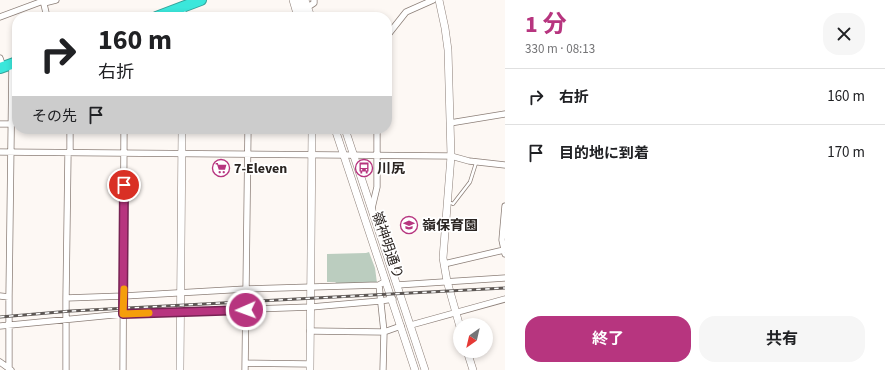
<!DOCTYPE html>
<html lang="ja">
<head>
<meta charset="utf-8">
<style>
	:root { --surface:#fff; --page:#f6f6f6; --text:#202124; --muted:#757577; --line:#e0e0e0; --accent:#b7357f }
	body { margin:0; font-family:"Source Sans 3","Noto Sans JP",sans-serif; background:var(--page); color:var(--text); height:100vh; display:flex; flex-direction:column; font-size:15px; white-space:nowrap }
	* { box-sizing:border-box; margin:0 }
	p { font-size:13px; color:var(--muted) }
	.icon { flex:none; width:22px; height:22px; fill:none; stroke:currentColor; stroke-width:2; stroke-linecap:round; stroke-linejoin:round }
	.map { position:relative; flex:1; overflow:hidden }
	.drawer { display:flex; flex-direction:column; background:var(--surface); width:380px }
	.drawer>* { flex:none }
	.hud { position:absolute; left:12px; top:12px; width:380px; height:122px; border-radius:16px; box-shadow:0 2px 6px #0003; background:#fff; color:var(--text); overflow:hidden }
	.needle { width:26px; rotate:214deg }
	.fabs { position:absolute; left:453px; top:318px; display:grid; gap:8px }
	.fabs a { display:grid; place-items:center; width:40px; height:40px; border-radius:50%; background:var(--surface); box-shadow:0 2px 6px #0003; font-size:20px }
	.pin { position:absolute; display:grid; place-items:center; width:34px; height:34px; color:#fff; margin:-17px; border:2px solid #fff; border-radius:50%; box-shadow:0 1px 4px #0007 }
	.me { position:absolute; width:44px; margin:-22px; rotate:268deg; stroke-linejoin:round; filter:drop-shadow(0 0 3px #0008) }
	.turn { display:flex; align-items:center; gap:14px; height:84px; padding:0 20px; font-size:18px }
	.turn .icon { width:52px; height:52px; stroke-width:2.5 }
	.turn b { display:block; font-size:28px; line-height:34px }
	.then { display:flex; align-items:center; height:38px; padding:0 20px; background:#0003; gap:8px; font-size:15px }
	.round { display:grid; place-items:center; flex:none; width:42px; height:42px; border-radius:16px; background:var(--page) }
	.summary { display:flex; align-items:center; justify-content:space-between; height:68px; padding:0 20px }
	h1 { font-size:24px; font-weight:700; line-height:30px; color:var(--accent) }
	.button { display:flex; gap:8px; margin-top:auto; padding:8px 20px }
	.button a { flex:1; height:46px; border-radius:16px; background:var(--accent); color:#fff; font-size:16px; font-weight:700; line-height:46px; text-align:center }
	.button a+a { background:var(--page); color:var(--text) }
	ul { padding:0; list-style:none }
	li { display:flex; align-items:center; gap:12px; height:56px; padding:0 20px; border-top:1px solid var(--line) }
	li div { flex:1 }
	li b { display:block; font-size:15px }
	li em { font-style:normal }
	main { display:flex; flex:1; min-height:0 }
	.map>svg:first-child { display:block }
</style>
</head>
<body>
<main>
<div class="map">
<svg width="505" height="370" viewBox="0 0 505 370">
	<rect width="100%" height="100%" fill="#fdf8f4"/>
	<path fill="#bbcdbf" d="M369,252L375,268L377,283L339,285L335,282H327V254L366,253Z"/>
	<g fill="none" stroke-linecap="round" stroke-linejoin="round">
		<g stroke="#8c7f78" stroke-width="4">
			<path id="lane" d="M449,202L453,204L470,182L476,163"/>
		</g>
		<g stroke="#8c7f78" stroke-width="7">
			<path id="street" d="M43,0L47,17
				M44,3L56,0
				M308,7L314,3V0
				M0,17L43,1
				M387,36L406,12L433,0
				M0,58L3,67
				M450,123L505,114
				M0,124H12
				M0,152L451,156L469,161L505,165
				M68,153L66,298L124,296L246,289L379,285L386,281
				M70,153V129
				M505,206L502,240L505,254
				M372,208L377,187V129
				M444,264L504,250
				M379,285L384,332L383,370
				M397,285L505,278
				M0,296L9,297L12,64
				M411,325L505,299
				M0,326L123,314L311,307L380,301L393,299
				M310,331L384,332L401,326
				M0,362L11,370
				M245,363L310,364
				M9,368V297
				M66,370V298
				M123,370L124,129
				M245,370L248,129"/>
		</g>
		<g stroke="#8c7f78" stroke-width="8">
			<path id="secondary" d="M293,0L298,17
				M299,0L305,17
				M305,0L311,17
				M439,0L445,28L448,50L451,156L443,258L447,281L460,327
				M182,7V17
				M335,129L415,370
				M345,129L425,370
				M467,351L473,370
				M180,370L182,129
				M310,370L312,129"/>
		</g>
		<g stroke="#35a39a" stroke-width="12">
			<path id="highway" d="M156,17L201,0
				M0,68L17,62"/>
		</g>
		<use href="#lane" stroke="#fff" stroke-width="2.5"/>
		<use href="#street" stroke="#fff" stroke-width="5.5"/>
		<use href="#secondary" stroke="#fff" stroke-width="7"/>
		<use href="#highway" stroke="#3be7db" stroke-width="10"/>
		<g stroke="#5d5754" stroke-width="3">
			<path id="rail" d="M0,317L71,311L505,288"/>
		</g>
		<use href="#rail" stroke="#fff" stroke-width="1.5" stroke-dasharray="4.5" stroke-linecap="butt"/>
	</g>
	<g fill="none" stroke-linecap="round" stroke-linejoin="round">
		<g stroke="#772253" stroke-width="10">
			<path id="route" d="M124,185L123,314L246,310"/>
		</g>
		<use href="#route" stroke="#b7357f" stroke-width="7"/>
		<path stroke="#f59e0b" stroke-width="7" d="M124,289L123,314L149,313"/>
	</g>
	<defs>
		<g id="supermarket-ring" transform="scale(0.9)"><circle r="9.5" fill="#fff" stroke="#b7357f" stroke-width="1.5"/><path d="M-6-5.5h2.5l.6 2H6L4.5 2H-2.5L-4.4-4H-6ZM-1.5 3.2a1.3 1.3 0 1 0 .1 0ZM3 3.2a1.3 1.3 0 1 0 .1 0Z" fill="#b7357f"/></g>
		<g id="bus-ring" transform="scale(0.9)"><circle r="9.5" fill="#fff" stroke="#b7357f" stroke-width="1.5"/><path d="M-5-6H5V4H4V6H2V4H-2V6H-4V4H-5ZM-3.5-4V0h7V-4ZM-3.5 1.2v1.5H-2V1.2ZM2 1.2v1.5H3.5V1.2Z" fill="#b7357f"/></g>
		<g id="school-ring" transform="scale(0.9)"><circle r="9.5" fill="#fff" stroke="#b7357f" stroke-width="1.5"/><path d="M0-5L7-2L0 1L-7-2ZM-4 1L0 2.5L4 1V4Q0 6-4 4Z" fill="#b7357f"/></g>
	</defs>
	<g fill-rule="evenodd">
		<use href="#supermarket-ring" x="221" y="168"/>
		<use href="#bus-ring" x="364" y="168"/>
		<use href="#school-ring" x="409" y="225"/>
	</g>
	<g text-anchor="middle" stroke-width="3.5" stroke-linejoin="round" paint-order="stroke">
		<g font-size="14" font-weight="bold" fill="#2a2421" stroke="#fff" text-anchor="start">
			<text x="234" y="173">7-Eleven</text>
			<text x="377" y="173">川尻</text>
			<text x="422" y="230">嶺保育園</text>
		</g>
		<g font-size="14" fill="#2a2421" stroke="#fff">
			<text transform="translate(388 245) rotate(71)" y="5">嶺神明通り</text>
		</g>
	</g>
</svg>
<div class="fabs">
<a><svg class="needle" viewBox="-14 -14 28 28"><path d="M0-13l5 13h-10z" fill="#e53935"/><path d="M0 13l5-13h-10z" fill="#757577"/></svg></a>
</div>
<div class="pin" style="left:124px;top:185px;background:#d93025"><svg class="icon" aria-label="arrive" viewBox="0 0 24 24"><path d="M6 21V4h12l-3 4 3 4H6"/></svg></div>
<svg class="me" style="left:246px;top:310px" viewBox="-20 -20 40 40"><circle r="17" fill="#b7357f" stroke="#fff" stroke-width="3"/><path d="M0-11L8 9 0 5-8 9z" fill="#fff"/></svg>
<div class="hud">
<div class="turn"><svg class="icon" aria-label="right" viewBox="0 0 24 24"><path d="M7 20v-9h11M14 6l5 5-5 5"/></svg><div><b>160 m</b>右折</div></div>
<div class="then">その先<svg class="icon" aria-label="arrive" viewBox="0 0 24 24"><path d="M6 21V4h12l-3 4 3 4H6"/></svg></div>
</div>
</div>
<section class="drawer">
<div class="summary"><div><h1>1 分</h1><p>330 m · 08:13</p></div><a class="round"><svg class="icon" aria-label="close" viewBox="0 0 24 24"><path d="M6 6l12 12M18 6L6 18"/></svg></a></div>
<ul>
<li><svg class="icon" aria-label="right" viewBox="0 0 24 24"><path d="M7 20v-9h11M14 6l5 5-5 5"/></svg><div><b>右折</b></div><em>160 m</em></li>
<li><svg class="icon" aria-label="arrive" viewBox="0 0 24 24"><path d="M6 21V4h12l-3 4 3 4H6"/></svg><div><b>目的地に到着</b></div><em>170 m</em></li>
</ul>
<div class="button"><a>終了</a><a>共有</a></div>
</section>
</main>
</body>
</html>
